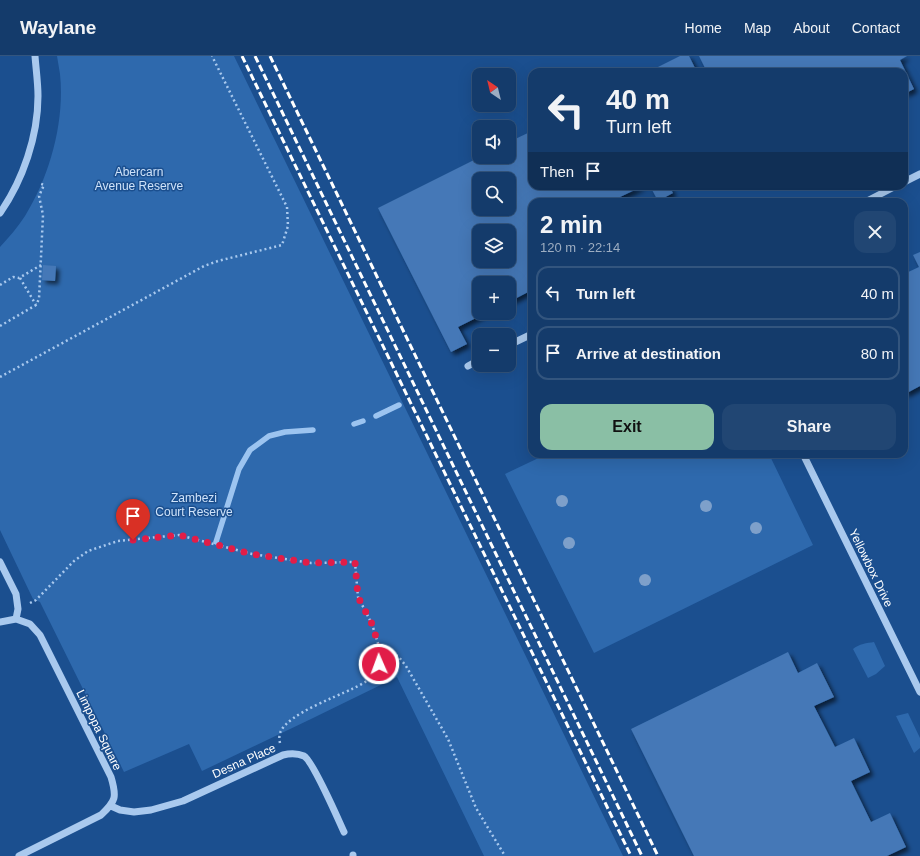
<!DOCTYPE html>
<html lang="en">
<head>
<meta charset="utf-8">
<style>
	:root { --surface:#143b6b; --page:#214673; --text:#f1f3f6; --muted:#9dadc1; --line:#33557e; --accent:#8abfa5 }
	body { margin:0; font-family:Arial,sans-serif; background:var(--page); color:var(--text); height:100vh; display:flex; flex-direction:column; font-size:15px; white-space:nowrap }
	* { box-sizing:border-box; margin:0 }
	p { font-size:13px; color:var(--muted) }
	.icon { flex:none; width:22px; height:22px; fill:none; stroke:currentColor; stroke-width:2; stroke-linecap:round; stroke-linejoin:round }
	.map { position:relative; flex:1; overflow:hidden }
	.panel { position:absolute; left:528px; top:142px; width:380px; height:260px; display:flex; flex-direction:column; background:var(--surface); border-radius:12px; box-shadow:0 4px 16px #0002,0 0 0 1px var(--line) }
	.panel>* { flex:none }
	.banner { position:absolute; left:528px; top:12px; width:380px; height:122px; border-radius:12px; box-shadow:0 4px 16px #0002,0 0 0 1px var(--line); background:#143b6b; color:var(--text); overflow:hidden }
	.needle { width:26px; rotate:325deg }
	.tools { position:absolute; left:472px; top:12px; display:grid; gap:8px }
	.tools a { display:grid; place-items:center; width:44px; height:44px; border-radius:8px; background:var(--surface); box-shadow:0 4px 16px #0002,0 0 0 1px var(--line); font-size:20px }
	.pin { position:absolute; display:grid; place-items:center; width:34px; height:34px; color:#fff; margin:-41px -17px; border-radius:50% 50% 50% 0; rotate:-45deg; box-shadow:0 0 4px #0007 }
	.pin .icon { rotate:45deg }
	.me { position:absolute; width:44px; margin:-22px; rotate:358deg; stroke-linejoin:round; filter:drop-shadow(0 0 3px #0008) }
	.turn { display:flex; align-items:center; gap:14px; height:84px; padding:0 12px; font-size:18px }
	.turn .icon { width:52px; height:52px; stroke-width:2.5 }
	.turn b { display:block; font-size:28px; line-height:34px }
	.then { display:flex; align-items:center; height:38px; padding:0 12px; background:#0003; gap:8px; font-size:15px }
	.round { display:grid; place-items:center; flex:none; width:42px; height:42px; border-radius:12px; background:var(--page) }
	.head { display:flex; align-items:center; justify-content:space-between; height:68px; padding:0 12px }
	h1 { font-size:24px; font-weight:600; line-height:30px }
	.action { display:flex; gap:8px; margin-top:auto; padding:8px 12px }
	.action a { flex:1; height:46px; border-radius:12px; background:var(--accent); color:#111; font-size:16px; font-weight:600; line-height:46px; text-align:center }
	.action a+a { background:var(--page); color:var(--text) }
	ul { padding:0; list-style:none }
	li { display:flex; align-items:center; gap:12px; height:54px; margin:0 8px 6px; padding:0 4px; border:2px solid var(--line); border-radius:12px }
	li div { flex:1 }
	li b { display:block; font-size:15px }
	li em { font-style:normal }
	header { display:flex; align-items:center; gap:24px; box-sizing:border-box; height:56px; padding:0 20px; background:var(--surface); border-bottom:1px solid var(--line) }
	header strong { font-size:19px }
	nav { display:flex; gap:22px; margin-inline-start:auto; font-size:14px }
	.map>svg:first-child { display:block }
</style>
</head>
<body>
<header>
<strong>Waylane</strong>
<nav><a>Home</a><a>Map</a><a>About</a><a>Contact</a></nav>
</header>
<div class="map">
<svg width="920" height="800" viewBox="0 0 920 800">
	<defs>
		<filter id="shadow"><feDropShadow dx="3.5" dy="3.5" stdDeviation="2" flood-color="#0009"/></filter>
	</defs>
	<rect width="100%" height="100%" fill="#1b4f8f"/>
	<path fill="#2e69ad" d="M57,0H234L623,800H484L397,621L311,663L202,715L189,688L124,716L40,546L33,543L0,474V191C9,181 18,171 25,160C50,120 65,65 60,18C59,12 58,6 57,0Z
		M547,398H769L813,489L594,597L505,418Z
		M874,586L885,610L876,618L868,622L853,593C859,588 867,587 874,586Z
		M908,657L920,682V692L914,697L896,660Z"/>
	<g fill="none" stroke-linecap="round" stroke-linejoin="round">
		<path stroke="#9cc4f0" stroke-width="5.5" d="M376,360L399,349
			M354,368L363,365
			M216,486L239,413L250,394L269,380L285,376L313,374"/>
	</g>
	<path fill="#4478b7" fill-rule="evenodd" filter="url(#shadow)" d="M680,0H689L697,16H648Z
		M699,0H907L900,4L914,33L904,38V16H707Z
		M532,75V130H643L618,142L620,146H532V215H531L532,234L509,246V227H479V257H486L458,271L467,288L451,296L378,152L480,101H509V86ZM479,123H509V153H479ZM479,175H509V205H479Z
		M650,130H669L673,137L658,145Z
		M920,196V330L905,338L904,336V218L919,211L913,199Z
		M43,209L56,210L55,225L42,224Z
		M788,596L798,617L817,607L834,641L814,650L835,691L854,682L870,716L851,725L871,766L890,757L906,791L887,800H694L631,673Z"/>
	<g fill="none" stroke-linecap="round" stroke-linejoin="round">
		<path stroke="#a9c9ee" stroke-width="2.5" stroke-dasharray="2 3" stroke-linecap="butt" d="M20,222L36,249
			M0,229L13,221L19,222L41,209
			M0,270L36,249L39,243L43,159L39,140L44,129L39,127
			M0,321L204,210L218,205L282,189L288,170L287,151L212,0
			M30,547L36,544L74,505L88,495L118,485L179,479L252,498L311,507L355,506L358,541L372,568L380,594L398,600L406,610L448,683L476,752L505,800
			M280,687C279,683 279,678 281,675C289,658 335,641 352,633C360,629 369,625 374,618C379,611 379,602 380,594"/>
		<path stroke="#a9c9ee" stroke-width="7" d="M904,126L920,118
			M865,146L896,130
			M0,157C23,124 38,80 38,40C38,27 36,13 35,0
			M509,289L532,278
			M468,310L479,304
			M803,398L920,636
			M0,506L16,538L18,553L16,563
			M0,566L16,563L30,568L40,579L111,721C117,741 116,745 101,759L19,800
			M111,750L120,754L134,756L151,754L183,745L283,699C291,697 297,697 304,700C313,705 338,763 344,776
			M353,799V800"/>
		<path stroke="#fff" stroke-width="3" stroke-dasharray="7 3" stroke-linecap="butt" d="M242,0L631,800
			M255,0L642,800
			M270,0L658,800"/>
	</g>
	<g fill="#7ea0ca">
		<circle cx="562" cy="445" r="6"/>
		<circle cx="706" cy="450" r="6"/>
		<circle cx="756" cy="472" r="6"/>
		<circle cx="569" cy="487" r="6"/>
		<circle cx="645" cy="524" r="6"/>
	</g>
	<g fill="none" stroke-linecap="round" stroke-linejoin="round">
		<path stroke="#e11d48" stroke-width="7" stroke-dasharray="0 12.6" d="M133,484L179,479L252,498L311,507L355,506L358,541L372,568L380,594L379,608"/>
	</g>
	<g text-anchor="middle" stroke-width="3" stroke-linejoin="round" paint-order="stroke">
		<g font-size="12" fill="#cfe3fa" stroke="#1b4f8f">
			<text x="139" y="120">Abercarn<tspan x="139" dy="14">Avenue Reserve</tspan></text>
			<text x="194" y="446">Zambezi<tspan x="194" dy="14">Court Reserve</tspan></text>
		</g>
		<g font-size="12" fill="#fff" stroke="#1b4f8f">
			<text transform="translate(871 512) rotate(64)" y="4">Yellowbox Drive</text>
			<text transform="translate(99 674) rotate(64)" y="4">Limpopa Square</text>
			<text transform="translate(244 705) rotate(-24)" y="4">Desna Place</text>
		</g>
	</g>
</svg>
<div class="tools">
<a><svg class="needle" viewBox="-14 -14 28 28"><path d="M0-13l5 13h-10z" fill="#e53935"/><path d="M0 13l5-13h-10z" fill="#9dadc1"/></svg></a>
<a><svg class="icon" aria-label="sound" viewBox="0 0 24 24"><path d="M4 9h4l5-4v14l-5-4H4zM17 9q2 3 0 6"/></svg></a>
<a><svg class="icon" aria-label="search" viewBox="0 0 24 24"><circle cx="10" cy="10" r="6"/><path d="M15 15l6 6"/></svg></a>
<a><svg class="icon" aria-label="layers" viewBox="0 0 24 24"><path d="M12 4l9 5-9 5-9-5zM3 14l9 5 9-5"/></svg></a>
<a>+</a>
<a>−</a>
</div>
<div class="pin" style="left:133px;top:484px;background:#d93025"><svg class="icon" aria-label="arrive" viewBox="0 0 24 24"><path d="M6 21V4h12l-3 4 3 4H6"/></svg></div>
<svg class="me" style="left:379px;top:608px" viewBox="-20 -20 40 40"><circle r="17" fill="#e11d48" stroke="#fff" stroke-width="3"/><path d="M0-11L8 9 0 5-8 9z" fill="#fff"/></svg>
<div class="banner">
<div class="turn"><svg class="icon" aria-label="left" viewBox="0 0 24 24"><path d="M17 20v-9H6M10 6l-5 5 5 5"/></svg><div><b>40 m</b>Turn left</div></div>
<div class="then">Then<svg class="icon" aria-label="arrive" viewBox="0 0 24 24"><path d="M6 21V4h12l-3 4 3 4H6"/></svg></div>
</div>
<section class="panel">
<div class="head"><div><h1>2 min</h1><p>120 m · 22:14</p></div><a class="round"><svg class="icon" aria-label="close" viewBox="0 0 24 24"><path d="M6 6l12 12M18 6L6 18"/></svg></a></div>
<ul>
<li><svg class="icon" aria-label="left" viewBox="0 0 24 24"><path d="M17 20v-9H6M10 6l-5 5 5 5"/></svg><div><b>Turn left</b></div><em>40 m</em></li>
<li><svg class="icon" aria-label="arrive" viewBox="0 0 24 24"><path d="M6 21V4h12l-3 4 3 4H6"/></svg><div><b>Arrive at destination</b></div><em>80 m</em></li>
</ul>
<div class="action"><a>Exit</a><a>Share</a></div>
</section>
</div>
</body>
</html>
